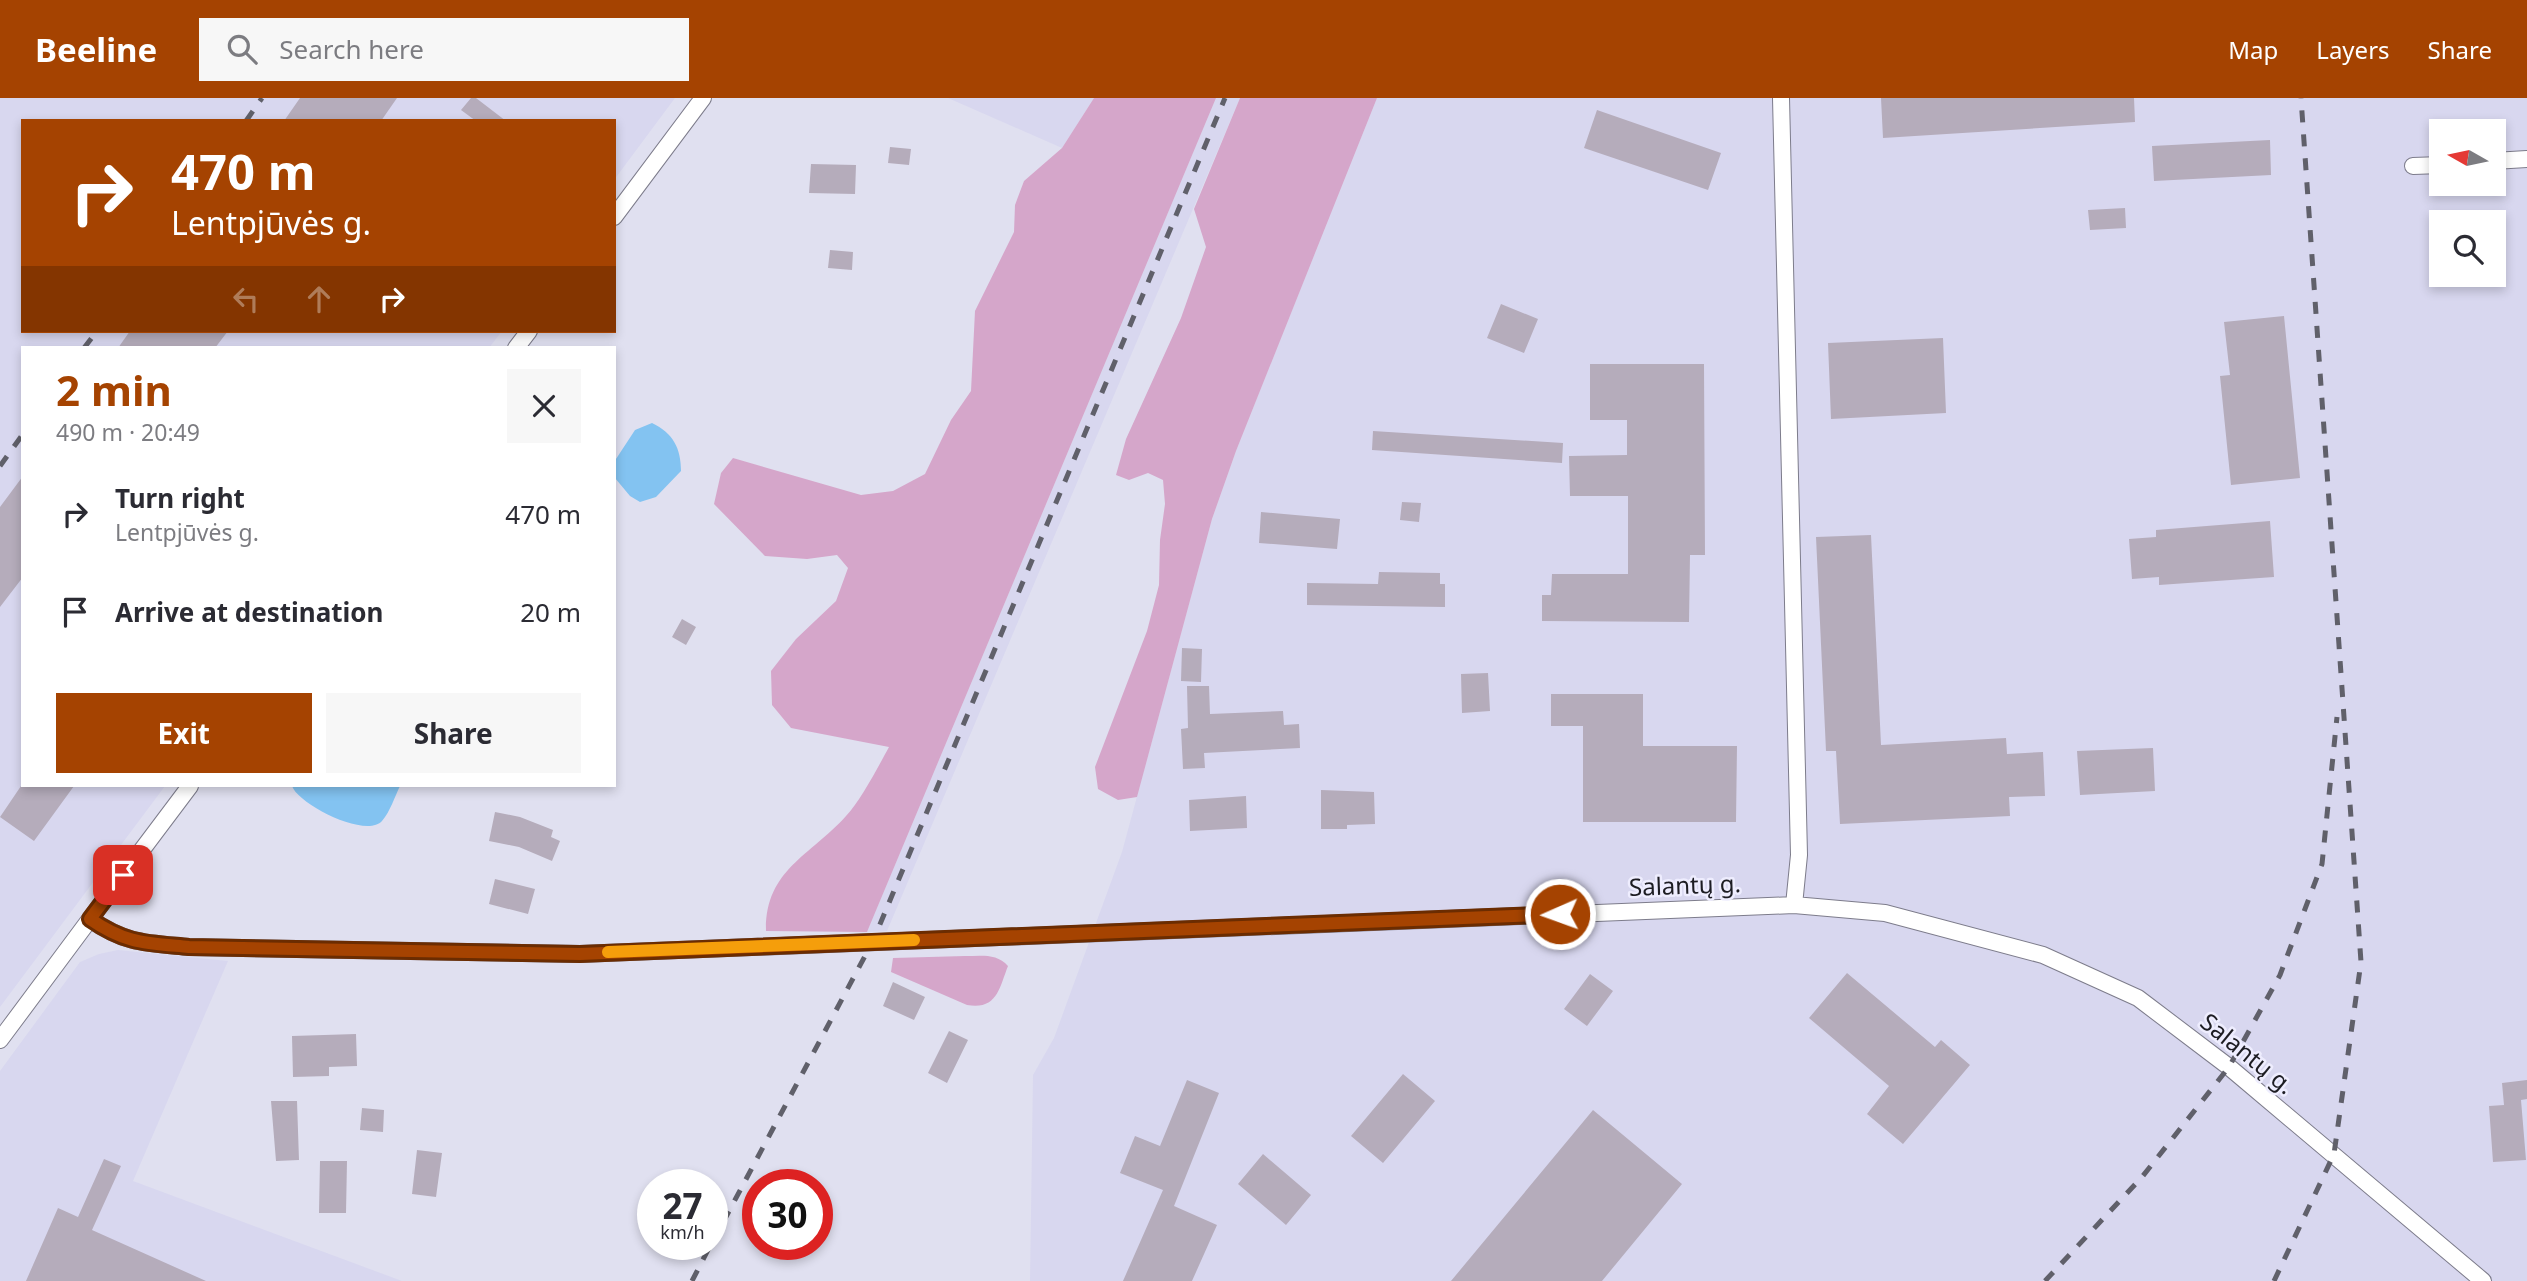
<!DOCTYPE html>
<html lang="en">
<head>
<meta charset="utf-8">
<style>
	:root { --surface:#fff; --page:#f7f7f7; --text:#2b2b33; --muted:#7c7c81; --accent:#a54301 }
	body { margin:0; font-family:"Noto Sans",sans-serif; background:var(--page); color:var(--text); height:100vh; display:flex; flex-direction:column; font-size:26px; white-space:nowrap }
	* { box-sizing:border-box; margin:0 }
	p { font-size:23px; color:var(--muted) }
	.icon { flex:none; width:38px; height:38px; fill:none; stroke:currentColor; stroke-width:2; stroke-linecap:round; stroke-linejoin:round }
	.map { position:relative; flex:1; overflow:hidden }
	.side { position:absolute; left:21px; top:248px; width:595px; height:441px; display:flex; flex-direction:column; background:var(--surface); border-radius:0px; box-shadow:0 4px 10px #0003 }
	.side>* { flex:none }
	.banner { position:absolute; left:21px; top:21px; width:595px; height:214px; border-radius:0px; box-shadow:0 4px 10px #0003; background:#a54301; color:#fff; overflow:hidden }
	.needle { width:46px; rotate:279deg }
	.fabs { position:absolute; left:2429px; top:21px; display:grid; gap:14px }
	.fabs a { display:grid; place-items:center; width:77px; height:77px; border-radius:0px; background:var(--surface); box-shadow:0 4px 10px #0003; font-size:35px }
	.speed { position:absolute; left:637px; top:1071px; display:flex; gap:14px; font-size:35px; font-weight:700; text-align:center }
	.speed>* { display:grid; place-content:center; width:91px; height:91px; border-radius:50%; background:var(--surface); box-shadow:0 4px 10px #0003; line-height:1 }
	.speed small { font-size:18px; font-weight:400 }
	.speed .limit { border:10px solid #d22; background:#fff; color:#111 }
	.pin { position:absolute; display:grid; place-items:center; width:60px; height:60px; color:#fff; margin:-30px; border-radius:14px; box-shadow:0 4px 10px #0006 }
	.me { position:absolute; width:77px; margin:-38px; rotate:268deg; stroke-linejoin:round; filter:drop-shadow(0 0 5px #0008) }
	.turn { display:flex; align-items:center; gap:24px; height:147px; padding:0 35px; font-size:32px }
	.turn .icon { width:91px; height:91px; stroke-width:2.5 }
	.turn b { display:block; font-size:49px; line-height:60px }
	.lanes { display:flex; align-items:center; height:66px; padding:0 35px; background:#0003; justify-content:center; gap:35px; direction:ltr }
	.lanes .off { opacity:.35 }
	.round { display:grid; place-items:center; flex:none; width:74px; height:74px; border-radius:0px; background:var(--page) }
	.headline { display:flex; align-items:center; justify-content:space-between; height:119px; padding:0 35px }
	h1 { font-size:42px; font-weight:700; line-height:52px; color:var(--accent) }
	.cta { display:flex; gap:14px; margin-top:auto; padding:14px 35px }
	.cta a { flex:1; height:80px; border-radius:0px; background:var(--accent); color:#fff; font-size:28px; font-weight:700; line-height:80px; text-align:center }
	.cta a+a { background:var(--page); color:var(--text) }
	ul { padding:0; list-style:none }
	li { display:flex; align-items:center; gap:21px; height:98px; padding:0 35px }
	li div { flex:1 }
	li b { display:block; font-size:26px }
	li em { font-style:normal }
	header { display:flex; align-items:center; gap:42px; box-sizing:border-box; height:98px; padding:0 35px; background:var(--accent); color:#fff }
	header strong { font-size:33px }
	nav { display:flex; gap:38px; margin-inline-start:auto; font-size:24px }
	.search { width:490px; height:63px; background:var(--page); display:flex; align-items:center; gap:18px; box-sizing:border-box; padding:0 24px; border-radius:0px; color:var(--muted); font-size:26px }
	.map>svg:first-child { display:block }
</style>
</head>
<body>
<header>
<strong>Beeline</strong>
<div class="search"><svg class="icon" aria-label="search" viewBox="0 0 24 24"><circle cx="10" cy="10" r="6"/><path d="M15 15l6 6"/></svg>Search here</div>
<nav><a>Map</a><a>Layers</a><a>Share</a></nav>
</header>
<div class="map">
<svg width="2527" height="1183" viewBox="0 0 2527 1183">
	<rect width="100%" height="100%" fill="#e0e0f0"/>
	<path fill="#d8d7ef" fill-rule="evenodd" d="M0,0H675L614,82V23H23V233H502L489,250H23V688H165L0,909Z
		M948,0H1094L1062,50Z
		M1216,0H1240L887,833L867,834Z
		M1377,0H2527V1183H1030L1033,977L1054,940L1122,754L1212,421L1236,353ZM2441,33H2494V86H2441ZM2441,124H2494V177H2441Z
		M118,852L228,863L133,1083L402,1183H0V973L80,864L99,856Z"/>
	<path fill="#d5a6ca" d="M1094,0H1216L867,834L766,833C765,772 810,758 846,718C861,702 878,669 889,649L791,630L772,607L771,573L796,541L836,503L848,470L837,457L807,461L765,458L714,406L721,375L733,360L861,397L893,393L925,376L951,322L971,293L975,213L1014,134L1015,107L1024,83L1062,50Z
		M1240,0H1377L1236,353L1212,421L1137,699L1118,702L1098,691L1095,669L1147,533L1159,487L1160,442L1165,406L1163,382L1148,375L1129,382L1116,377L1126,341L1181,220L1206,149L1194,111Z
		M965,858C981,858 997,855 1008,868C999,891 997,912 967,907L891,874L893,860Z"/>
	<path fill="#83c3f1" d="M652,325C673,335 681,350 681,373L656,399L640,404L630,398L615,380L616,361L635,332Z
		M292,688H400C395,698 390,714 382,723C366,741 298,706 292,688Z"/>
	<path fill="#b5acbb" d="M300,0H397L381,23H284Z
		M471,0H476L506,23H476L461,12Z
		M1881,0H2134L2135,24L1883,40Z
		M1597,12L1721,55L1708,92L1584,50Z
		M2270,42L2271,77L2154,83L2152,48Z
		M890,49L911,51L909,67L888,65Z
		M811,66L856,67L855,96L809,95Z
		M2125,110L2126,130L2090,132L2088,112Z
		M830,152L853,154L852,172L828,170Z
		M1501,206L1538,221L1524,255L1487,240Z
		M2284,218L2300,380L2231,387L2220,278L2230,277L2224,224Z
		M130,233H228L215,250H118Z
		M1943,240L1946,315L1831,321L1828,245Z
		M1590,266H1704L1705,457H1690L1689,524L1542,523V497H1551L1552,476H1628V398H1570L1569,358L1627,357V322H1590Z
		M1373,333L1563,345L1562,365L1372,352Z
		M23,378V479L0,509V409Z
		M1402,404L1421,405L1419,424L1400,422Z
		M1261,414L1340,421L1337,451L1259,445Z
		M2270,423L2274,479L2159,487V479L2132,481L2129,441L2156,439V432Z
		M1871,437L1881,647L2006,640L2007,656L2043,654L2045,698L2009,699L2010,718L1840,726L1836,653H1826L1816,439Z
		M1379,474L1440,475V486H1445V509L1307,507V485L1378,486Z
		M682,521L696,529L686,547L672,539Z
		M1182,550L1202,551L1201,584L1181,583Z
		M1488,575L1490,613L1462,615L1461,576Z
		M1187,588H1209L1210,616L1283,613L1284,627L1299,626L1300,650L1204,655L1205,670L1183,671L1181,631L1188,630Z
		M1551,596H1643V648H1737L1736,724H1583V628H1551Z
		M2153,650L2155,693L2080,697L2077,653Z
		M21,688H74L34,743L0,719Z
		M1321,692L1374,694L1375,726L1347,727V731H1321Z
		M1246,698L1247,730L1190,733L1189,702Z
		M495,714L520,719L553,732L551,739L560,743L552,763L519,749L489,743Z
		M495,781L535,791L528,816L489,806Z
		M1847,875L1935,949L1941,942L1970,967L1903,1046L1867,1016L1889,988L1809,920Z
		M1590,876L1613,893L1587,928L1564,911Z
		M893,884L925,899L914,922L883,908Z
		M949,933L968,942L947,985L928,975Z
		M356,936L357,968L329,969V978L293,979L292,938Z
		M1403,976L1435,1003L1383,1065L1351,1038Z
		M1187,982L1219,995L1174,1108L1217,1127L1192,1183H1123L1163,1092L1120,1075L1135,1038L1160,1048Z
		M2527,982V1001L2521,1002L2526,1062L2493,1064L2489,1008L2504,1007L2502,985Z
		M271,1003H297L299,1062L276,1063Z
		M362,1010L384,1012L383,1034L360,1032Z
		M1593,1012L1682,1086L1602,1183H1451Z
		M417,1052L442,1055L436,1099L412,1096Z
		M1263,1056L1311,1097L1286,1127L1238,1086Z
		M104,1061L121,1068L92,1132L206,1183H26L58,1110L78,1119Z
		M320,1063H347L346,1115H319Z"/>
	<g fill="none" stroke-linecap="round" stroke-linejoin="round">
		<g stroke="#7d7c8b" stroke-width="18">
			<path id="minor" d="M1781,0L1799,757L1794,807
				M2494,63L2527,61
				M2413,68L2441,67
				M614,119L703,0
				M516,250L529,233
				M90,821L190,688
				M0,942L90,821C126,846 146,845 189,849L580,856L1794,807L1885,815L2043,857L2138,900L2229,969L2483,1183"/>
		</g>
		<use href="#minor" stroke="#fff" stroke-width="16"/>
		<path stroke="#60606a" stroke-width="5" stroke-dasharray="12 12" stroke-linecap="butt" d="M246,23L262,0
			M84,250L97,233
			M0,368L23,336
			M712,1145L873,843L1225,0
			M692,1183L711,1146
			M2045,1183L2142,1079L2229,969L2280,877L2322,766L2337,619
			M2274,1183L2334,1056L2361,864L2301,0"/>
	</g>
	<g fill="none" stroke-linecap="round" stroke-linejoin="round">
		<g stroke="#6b2c01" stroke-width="18">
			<path id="route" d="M123,777L90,821C126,846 146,845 189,849L580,856L1560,816"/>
		</g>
		<use href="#route" stroke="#a54301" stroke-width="12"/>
		<path stroke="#f59e0b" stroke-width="12" d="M608,854L914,842"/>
	</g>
	<g text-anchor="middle" stroke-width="5" stroke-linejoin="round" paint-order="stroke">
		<g font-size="24" fill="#1d1d23" stroke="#eeedfe">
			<text transform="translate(1685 788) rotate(-2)" y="8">Salantų g.</text>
			<text transform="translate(2247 956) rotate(39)" y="8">Salantų g.</text>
		</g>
	</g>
</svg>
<div class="fabs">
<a><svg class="needle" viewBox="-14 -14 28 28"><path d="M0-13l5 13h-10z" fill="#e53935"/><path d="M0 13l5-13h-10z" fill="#7c7c81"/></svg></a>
<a><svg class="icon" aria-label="search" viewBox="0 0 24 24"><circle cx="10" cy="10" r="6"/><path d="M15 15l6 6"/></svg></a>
</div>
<div class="speed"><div>27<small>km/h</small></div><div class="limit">30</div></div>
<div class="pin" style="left:123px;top:777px;background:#d93025"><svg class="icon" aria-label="arrive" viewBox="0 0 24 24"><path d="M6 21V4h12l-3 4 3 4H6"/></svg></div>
<svg class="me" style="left:1560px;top:816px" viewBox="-20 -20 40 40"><circle r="17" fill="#a54301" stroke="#fff" stroke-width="3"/><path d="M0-11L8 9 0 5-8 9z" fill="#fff"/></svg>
<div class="banner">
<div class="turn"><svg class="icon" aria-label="right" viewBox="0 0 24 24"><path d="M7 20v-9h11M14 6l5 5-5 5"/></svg><div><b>470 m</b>Lentpjūvės g.</div></div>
<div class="lanes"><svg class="icon off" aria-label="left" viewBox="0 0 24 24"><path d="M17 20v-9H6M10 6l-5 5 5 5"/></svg><svg class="icon off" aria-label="ahead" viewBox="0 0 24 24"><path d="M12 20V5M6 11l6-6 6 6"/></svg><svg class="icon" aria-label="right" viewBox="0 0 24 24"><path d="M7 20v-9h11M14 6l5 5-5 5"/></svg></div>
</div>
<section class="side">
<div class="headline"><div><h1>2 min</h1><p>490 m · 20:49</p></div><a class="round"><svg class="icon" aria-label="close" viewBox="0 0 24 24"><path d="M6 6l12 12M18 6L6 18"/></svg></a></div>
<ul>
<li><svg class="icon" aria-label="right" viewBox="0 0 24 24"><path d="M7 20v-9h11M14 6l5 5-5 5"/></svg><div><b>Turn right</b><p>Lentpjūvės g.</p></div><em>470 m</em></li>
<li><svg class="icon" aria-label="arrive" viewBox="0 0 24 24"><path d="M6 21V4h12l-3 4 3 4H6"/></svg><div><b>Arrive at destination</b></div><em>20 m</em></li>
</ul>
<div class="cta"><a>Exit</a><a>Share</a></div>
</section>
</div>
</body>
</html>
